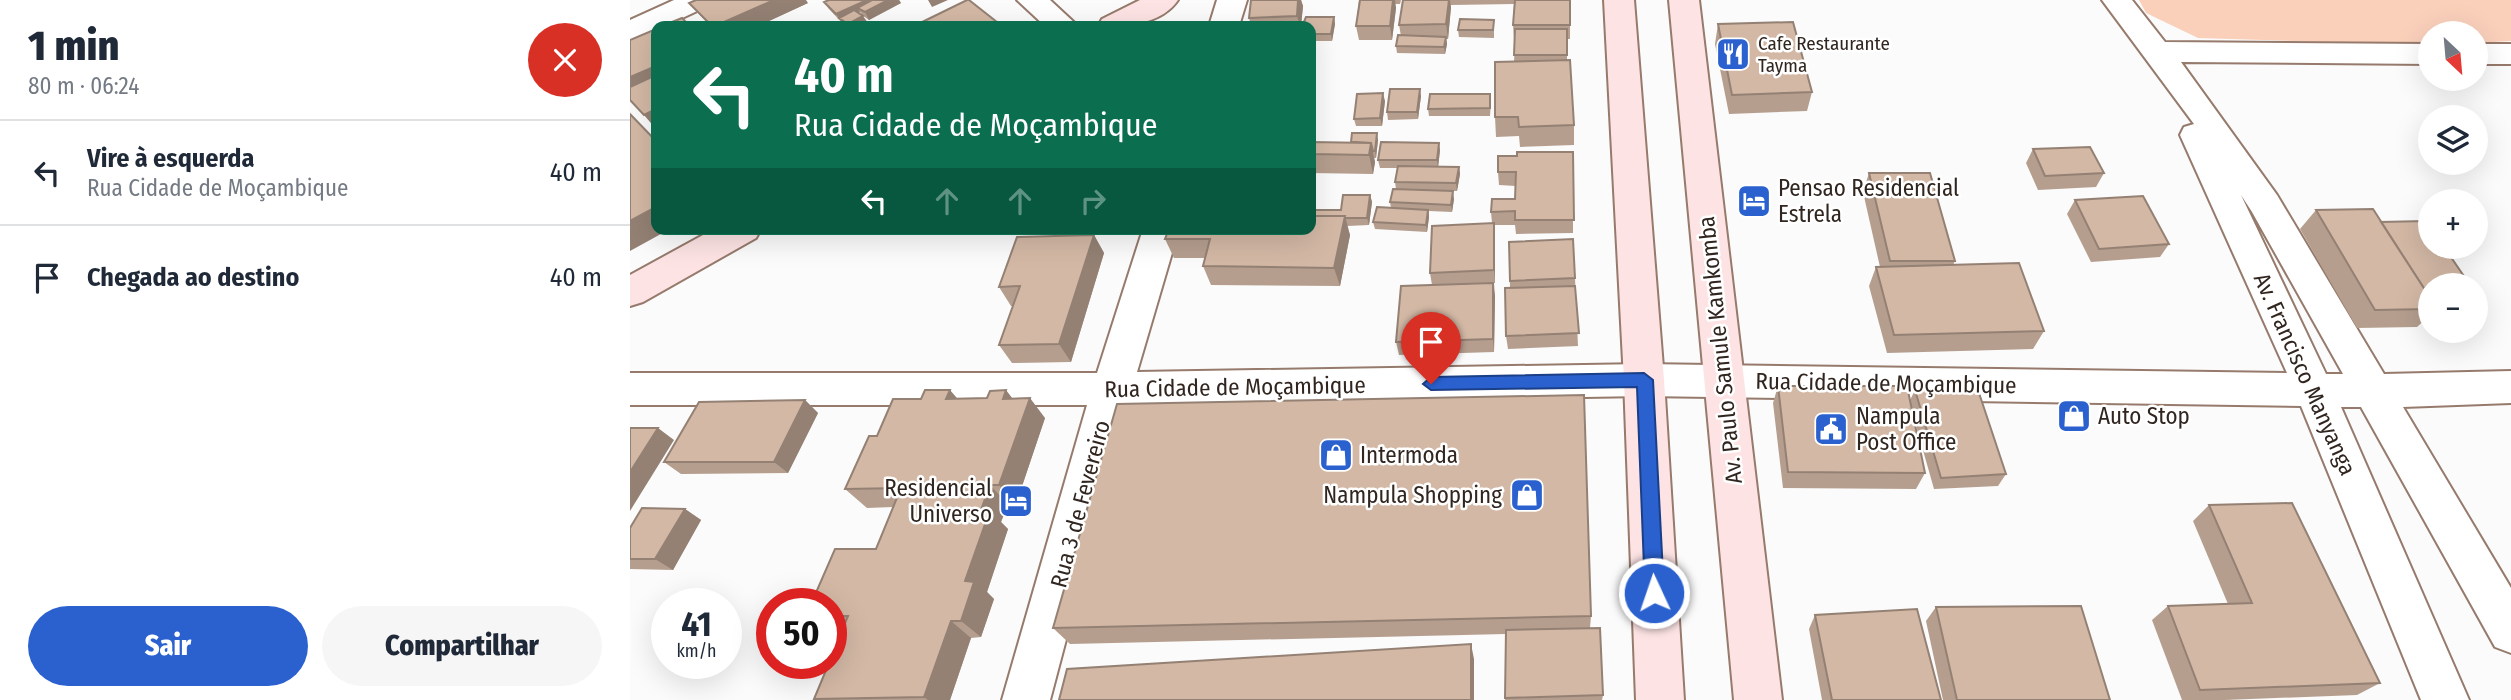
<!DOCTYPE html>
<html lang="pt">
<head>
<meta charset="utf-8">
<style>
	:root { --surface:#fff; --page:#f6f6f7; --text:#1f2937; --muted:#747a83; --line:#e0e1e3; --accent:#2a61cf }
	body { margin:0; font-family:"Fira Sans Condensed",sans-serif; background:var(--page); color:var(--text); height:100vh; display:flex; flex-direction:column; font-size:26px; white-space:nowrap }
	* { box-sizing:border-box; margin:0 }
	p { font-size:23px; color:var(--muted) }
	.icon { flex:none; width:38px; height:38px; fill:none; stroke:currentColor; stroke-width:2; stroke-linecap:round; stroke-linejoin:round }
	.map { position:relative; flex:1; overflow:hidden }
	.panel { display:flex; flex-direction:column; background:var(--surface); width:630px }
	.panel>* { flex:none }
	.guide { position:absolute; left:21px; top:21px; width:665px; height:214px; border-radius:14px; box-shadow:0 7px 28px #0002; background:#0b6e4f; color:#fff; overflow:hidden }
	.needle { width:46px; rotate:154deg }
	.fabs { position:absolute; left:1788px; top:21px; display:grid; gap:14px }
	.fabs a { display:grid; place-items:center; width:70px; height:70px; border-radius:50%; background:var(--surface); box-shadow:0 7px 28px #0002; font-size:35px }
	.speed { position:absolute; left:21px; top:588px; display:flex; gap:14px; font-size:35px; font-weight:700; text-align:center }
	.speed>* { display:grid; place-content:center; width:91px; height:91px; border-radius:50%; background:var(--surface); box-shadow:0 7px 28px #0002; line-height:1 }
	.speed small { font-size:18px; font-weight:400 }
	.speed .limit { border:10px solid #d22; background:#fff; color:#111 }
	.pin { position:absolute; display:grid; place-items:center; width:60px; height:60px; color:#fff; margin:-72px -30px; border-radius:50% 50% 50% 0; rotate:-45deg; box-shadow:0 0 7px #0007 }
	.pin .icon { rotate:45deg }
	.me { position:absolute; width:77px; margin:-38px; rotate:357deg; stroke-linejoin:round; filter:drop-shadow(0 0 5px #0008) }
	.turn { display:flex; align-items:center; gap:24px; height:147px; padding:0 28px; font-size:32px }
	.turn .icon { width:91px; height:91px; stroke-width:2.5 }
	.turn b { display:block; font-size:49px; line-height:60px }
	.lanes { display:flex; align-items:center; height:66px; padding:0 28px; background:#0003; justify-content:center; gap:35px; direction:ltr }
	.lanes .off { opacity:.35 }
	.round { display:grid; place-items:center; flex:none; width:74px; height:74px; border-radius:37px; background:var(--page) }
	.head { display:flex; align-items:center; justify-content:space-between; height:119px; padding:0 28px }
	h1 { font-size:42px; font-weight:800; line-height:52px }
	.cta { display:flex; gap:14px; margin-top:auto; padding:14px 28px }
	.cta a { flex:1; height:80px; border-radius:42px; background:var(--accent); color:#fff; font-size:28px; font-weight:800; line-height:80px; text-align:center }
	.cta a+a { background:var(--page); color:var(--text) }
	ul { padding:0; list-style:none }
	li { display:flex; align-items:center; gap:21px; height:105px; padding:0 28px; border-top:2px solid var(--line) }
	li div { flex:1 }
	li b { display:block; font-size:26px }
	li em { font-style:normal }
	main { display:flex; flex:1; min-height:0 }
	.map>svg:first-child { display:block }
</style>
</head>
<body>
<main>
<section class="panel">
<div class="head"><div><h1>1 min</h1><p>80 m · 06:24</p></div><a class="round" style="background:#d93025;color:#fff"><svg class="icon" aria-label="close" viewBox="0 0 24 24"><path d="M6 6l12 12M18 6L6 18"/></svg></a></div>
<ul>
<li><svg class="icon" aria-label="left" viewBox="0 0 24 24"><path d="M17 20v-9H6M10 6l-5 5 5 5"/></svg><div><b>Vire à esquerda</b><p>Rua Cidade de Moçambique</p></div><em>40 m</em></li>
<li><svg class="icon" aria-label="arrive" viewBox="0 0 24 24"><path d="M6 21V4h12l-3 4 3 4H6"/></svg><div><b>Chegada ao destino</b></div><em>40 m</em></li>
</ul>
<div class="cta"><a>Sair</a><a>Compartilhar</a></div>
</section>
<div class="map">
<svg width="1881" height="700" viewBox="0 0 1881 700">
	<rect width="100%" height="100%" fill="#fbfbfb"/>
	<path fill="#fad0bb" d="M1509,0H1881V41L1846,43V33H1801V45H1798L1568,38L1516,13Z"/>
	<g fill="none" stroke-linecap="round" stroke-linejoin="round">
		<g stroke="#967a6c" stroke-width="4">
			<path id="street" d="M44,0H83L78,6L35,26H26V30L0,40V20Z
				M387,0H420L448,26H415Z
				M587,0H617L609,26H579Z
				M1472,0H1502L1535,42L1801,44V64L1551,62L1647,195L1754,374L1881,371V403L1773,407L1881,588V653L1865,647L1731,407H1711L1839,700H1791L1671,406L1014,396L498,405L420,700H372L457,405H0V373H467L513,229H549L507,372L1014,364L1657,373L1550,135L1554,127L1564,124ZM1611,195L1622,212L1713,374H1696Z
				M1846,44H1881V64H1846Z"/>
		</g>
		<g stroke="#967a6c" stroke-width="4">
			<path id="secondary" d="M510,0H548C531,25 495,27 468,26L472,19Z
				M974,0H1004L1034,380L1054,700H1006L994,380Z
				M1039,0H1069L1152,700H1104Z
				M84,229H131L126,238L13,302L0,306V275Z"/>
		</g>
		<use href="#street" fill="#fff" fill-rule="evenodd"/>
		<use href="#secondary" fill="#fde3e4" fill-rule="evenodd"/>
	</g>
	<path fill="#b59e8e" d="M199,0H269L271,3L239,20L232,15L230,12L229,13L238,23L233,26H215L199,9L194,2Z
		M621,0H671L673,6L671,25L704,17L705,24L702,41H681V26H621L619,18Z
		M729,0H771L770,4H765L766,8L762,40H729L726,26Z
		M773,0H940V39H937V60L944,125V145L890,147L889,136L866,137L865,117L884,62L885,39H884L883,25L884,4L821,5L818,39H816L817,44L815,54L767,53L766,46L771,36L769,25Z
		M59,3H178L128,26H80Z
		M864,20V38L829,37L828,30Z
		M1088,24L1182,92L1177,111L1099,114L1085,44Z
		M791,96L788,119L758,120L757,112Z
		M755,101L752,126H726L724,119Z
		M861,102L860,116H799L798,109Z
		M748,140L746,158H744L745,162L743,174L681,173V142H721Z
		M1403,149L1474,173L1466,187L1408,190L1396,163Z
		M810,150L808,167H829L830,174L827,191L781,190L824,199L822,212L799,211V217L797,232L745,229L743,222L761,208L760,202L766,189L765,182L767,168H750L748,160Z
		M943,152V233L886,234L885,225H864L865,283H864L865,296L864,352L769,355L766,342L802,285L800,273L862,223L861,212L885,199L886,186L869,185L868,172L887,156Z
		M1239,173L1325,261L1323,265L1414,331L1403,349L1257,353L1239,286L1246,267H1250L1233,192Z
		M740,195L742,202L739,225L717,226L720,235L710,286L581,285L573,266L575,258H544L535,239L681,229L711,210Z
		M1445,200L1539,244L1530,257L1461,262L1437,214Z
		M1686,210L1751,222L1801,285V317H1798L1787,327L1727,328L1670,229Z
		M464,235L474,253L441,362L382,363L369,345L383,306H381L369,287Z
		M879,242L945,278L948,346L878,349L876,336L880,288Z
		M1148,386L1280,400L1285,390L1376,474L1368,486L1304,489L1283,415L1295,473L1286,489L1153,488L1143,403Z
		M382,398L415,418L386,504H378L371,522L378,529L357,592L364,599L351,637L341,638L320,700H187L184,699L211,632H201V604L246,549L263,507L237,508L215,489L247,436L291,399Z
		M175,400L188,413L158,473L51,474L34,462Z
		M1579,505L1750,683L1727,695L1595,700H1552L1522,620L1538,606L1598,604L1563,521Z
		M55,509L71,520L43,570L0,569V528Z
		M1306,607L1480,700H1313L1296,621Z
		M1185,615L1311,700H1192L1179,629Z
		M961,616L960,628L973,695L972,700H875L876,634L440,644L423,628Z"/>
	<path fill="#948174" d="M144,0H176L178,3L128,26H85Z
		M237,0H253L227,8L230,12L213,20L209,18L211,21L206,14Z
		M258,0H269L271,3L239,20L235,12Z
		M298,0H318L302,7Z
		M668,0H671L673,6L671,26H670L667,16Z
		M763,0H765L766,8L762,40L760,26Z
		M819,0H820L821,8L818,39L816,24Z
		M233,16L238,23L233,26H220L218,24Z
		M704,17L705,24L702,41L701,34Z
		M816,37L817,44L815,54L814,47Z
		M26,66V86L0,90V77Z
		M790,89L791,96L788,119L787,112Z
		M753,93L755,101L752,126L750,118Z
		M26,109V129L14,115Z
		M747,133L748,140L746,158L745,151Z
		M741,143L745,162L743,174L739,155Z
		M809,143L810,150L808,168L807,160Z
		M829,167L830,174L827,191L826,183Z
		M823,191L824,199L822,212L821,205Z
		M740,195L742,202L739,225L737,218Z
		M26,207V229H40L0,251V221Z
		M798,210L799,217L797,232L796,225Z
		M715,216L720,235L710,286L704,268Z
		M864,223L865,237V283L864,270Z
		M464,235L474,253L441,362L429,344Z
		M863,283L865,296L864,352L863,339Z
		M320,390L338,411L316,399Z
		M376,390L392,411L373,399Z
		M400,398L415,418L386,504L369,485Z
		M175,400L188,413L158,473L144,462Z
		M28,428L44,440L0,511V472Z
		M360,485L378,504L371,522L378,529L357,592L364,599L351,637L331,621L335,581L351,510Z
		M55,509L71,520L43,570L25,559Z
		M321,621L341,638L320,700H298L294,697Z
		M841,644L844,659V700H841Z"/>
	<path fill="#d3b8a5" stroke="#948174" stroke-width="2" d="M66,0H144L85,26H82L59,3Z
		M199,0H237L206,14L194,2Z
		M242,0H258L235,12L227,8Z
		M337,0H339L372,26H284Z
		M621,0H668L667,16L619,18Z
		M730,0H763L760,26H726Z
		M773,0H819L816,24L769,25Z
		M885,0H940V25H883Z
		M224,10L233,16L218,24L209,18Z
		M676,17H704L701,34H681V26H643L673,24Z
		M52,18L60,26H32Z
		M830,19L864,20L863,30H828Z
		M1163,22L1182,92L1102,95L1088,24Z
		M26,29V66L0,77V40Z
		M885,29H937V55H884Z
		M768,35L816,37L814,47L766,46Z
		M940,60L944,125L889,127L888,117H865V62Z
		M26,75V109L14,115L0,100V87Z
		M760,89H790L787,112H757Z
		M753,93L750,118L724,119L727,94Z
		M800,94H860V108L798,109Z
		M0,114L26,141V207L0,221Z
		M722,133H747L745,151H743L741,143L721,142Z
		M681,142L741,143L739,155L681,154Z
		M751,142L809,143L807,160H748Z
		M1460,147L1474,173L1415,176L1403,149Z
		M887,152H943L944,220H885V211L861,212L862,199H885L886,172H868V156H887Z
		M768,166L829,167L826,183L765,182Z
		M1239,173H1300L1325,261H1260Z
		M763,189L823,191L821,205L760,202Z
		M713,195H740L737,218H715V216H681V210H711Z
		M1513,196L1539,244L1469,249L1445,200Z
		M747,207L798,210L796,225L743,222Z
		M1743,209L1801,299V309L1745,310L1686,210Z
		M681,216H715L704,268L573,266L580,239H535L539,229H681Z
		M1796,221L1801,228V247H1814L1840,285H1801V299L1751,222Z
		M864,223V270L800,273L802,226Z
		M464,235L429,344L369,345L390,286L369,287L387,237Z
		M943,239L945,278L880,281L879,242Z
		M1389,263L1414,331L1264,335L1246,267Z
		M863,283V339L766,342L771,286Z
		M945,286L949,333L876,336L875,288Z
		M1846,294L1853,303H1846Z
		M1148,386H1277L1295,473L1158,472Z
		M1347,387L1376,474L1311,478L1285,390Z
		M295,390H320L316,399L357,398L360,391L376,390L373,399L400,398L369,485H360L351,510H360L335,581L344,582L331,621H321L294,697L184,699L199,663H201V657L218,616H201V604H181L205,549H246L271,488L215,489L239,436H247L263,399H291Z
		M954,395L961,616L423,628L487,404Z
		M175,400L144,462H34L69,402Z
		M0,428H28L0,472Z
		M1662,503L1750,683L1570,690L1538,606L1622,603L1579,505Z
		M12,508L55,509L25,559H0V528Z
		M1451,606L1480,700H1327L1306,607Z
		M1287,609L1311,700H1202L1185,615Z
		M970,628L973,695L875,698L876,630Z
		M841,644V700H429L437,669Z"/>
	<path fill="#2a61cf" stroke="#1b3f87" stroke-width="2" d="M1014,373L1023,380L1034,593L1031,600L1024,602L1018,600L1015,593L1007,387L801,390L793,384L801,377Z"/>
	<defs>
		<g id="restaurant-square" transform="scale(1.75)"><rect x="-9" y="-9" width="18" height="18" rx="4" fill="#2a61cf" stroke="#fff"/><path d="M-5-6h1v4h1v-4h1v4h1v-4h1v5L-1.5 .5V6h-2V.5L-5-1ZM5-6V6H3V1.5H1.5Q1.5-4 5-6Z" fill="#fff"/></g>
		<g id="hotel-square" transform="scale(1.75)"><rect x="-9" y="-9" width="18" height="18" rx="4" fill="#2a61cf" stroke="#fff"/><path d="M-6-4.5h1.5V1H6V5H4.5V3h-9V5H-6ZM-4 0a1.8 1.8 0 1 1 3.6 0ZM.5 0V-2.5h3Q6-2.5 6 0Z" fill="#fff"/></g>
		<g id="shop-square" transform="scale(1.75)"><rect x="-9" y="-9" width="18" height="18" rx="4" fill="#2a61cf" stroke="#fff"/><path d="M-5-2.5h2.3a2.7 3.5 0 0 1 5.4 0H5L5.5 6h-11ZM-1.5-2.5h3a1.5 2.3 0 0 0-3 0Z" fill="#fff"/></g>
		<g id="civic-square" transform="scale(1.75)"><rect x="-9" y="-9" width="18" height="18" rx="4" fill="#2a61cf" stroke="#fff"/><path d="M-.6-6.5H3V-4.5H.6V-3L4-1V1h2V6H-6V1h2V-1L-.6-3ZM-1.2 2.5V6h2.4V2.5Z" fill="#fff"/></g>
	</defs>
	<g fill-rule="evenodd">
		<use href="#restaurant-square" x="1103" y="54"/>
		<use href="#hotel-square" x="1124" y="201"/>
		<use href="#shop-square" x="1444" y="416"/>
		<use href="#civic-square" x="1201" y="429"/>
		<use href="#shop-square" x="706" y="455"/>
		<use href="#shop-square" x="897" y="495"/>
		<use href="#hotel-square" x="386" y="501"/>
	</g>
	<g text-anchor="middle" stroke-width="5" stroke-linejoin="round" paint-order="stroke">
		<g font-size="19" fill="#30251f" stroke="#fff" text-anchor="start">
			<text x="1128" y="50">Cafe Restaurante<tspan x="1128" dy="22">Tayma</tspan></text>
		</g>
		<g font-size="23" fill="#30251f" stroke="#fff" text-anchor="start">
			<text x="1148" y="196">Pensao Residencial<tspan x="1148" dy="26">Estrela</tspan></text>
			<text x="1226" y="424">Nampula<tspan x="1226" dy="26">Post Office</tspan></text>
			<text x="1468" y="424">Auto Stop</text>
			<text x="730" y="463">Intermoda</text>
			<text x="362" y="496" text-anchor="end">Residencial<tspan x="362" dy="26">Universo</tspan></text>
			<text x="872" y="503" text-anchor="end">Nampula Shopping</text>
		</g>
		<g font-size="23" fill="#30251f" stroke="#fff">
			<text transform="translate(1090 350) rotate(-96)" y="8">Av. Paulo Samule Kamkomba</text>
			<text transform="translate(1675 374) rotate(66)" y="8">Av. Francisco Manyanga</text>
			<text transform="translate(1256 383) rotate(1)" y="8">Rua Cidade de Moçambique</text>
			<text transform="translate(605 387) rotate(-1)" y="8">Rua Cidade de Moçambique</text>
			<text transform="translate(450 504) rotate(-75)" y="8">Rua 3 de Fevereiro</text>
		</g>
	</g>
</svg>
<div class="fabs">
<a><svg class="needle" viewBox="-14 -14 28 28"><path d="M0-13l5 13h-10z" fill="#e53935"/><path d="M0 13l5-13h-10z" fill="#747a83"/></svg></a>
<a><svg class="icon" aria-label="layers" viewBox="0 0 24 24"><path d="M12 4l9 5-9 5-9-5zM3 14l9 5 9-5"/></svg></a>
<a>+</a>
<a>−</a>
</div>
<div class="speed"><div>41<small>km/h</small></div><div class="limit">50</div></div>
<div class="pin" style="left:801px;top:384px;background:#d93025"><svg class="icon" aria-label="arrive" viewBox="0 0 24 24"><path d="M6 21V4h12l-3 4 3 4H6"/></svg></div>
<svg class="me" style="left:1024px;top:593px" viewBox="-20 -20 40 40"><circle r="17" fill="#2a61cf" stroke="#fff" stroke-width="3"/><path d="M0-11L8 9 0 5-8 9z" fill="#fff"/></svg>
<div class="guide">
<div class="turn"><svg class="icon" aria-label="left" viewBox="0 0 24 24"><path d="M17 20v-9H6M10 6l-5 5 5 5"/></svg><div><b>40 m</b>Rua Cidade de Moçambique</div></div>
<div class="lanes"><svg class="icon" aria-label="left" viewBox="0 0 24 24"><path d="M17 20v-9H6M10 6l-5 5 5 5"/></svg><svg class="icon off" aria-label="ahead" viewBox="0 0 24 24"><path d="M12 20V5M6 11l6-6 6 6"/></svg><svg class="icon off" aria-label="ahead" viewBox="0 0 24 24"><path d="M12 20V5M6 11l6-6 6 6"/></svg><svg class="icon off" aria-label="right" viewBox="0 0 24 24"><path d="M7 20v-9h11M14 6l5 5-5 5"/></svg></div>
</div>
</div>
</main>
</body>
</html>
